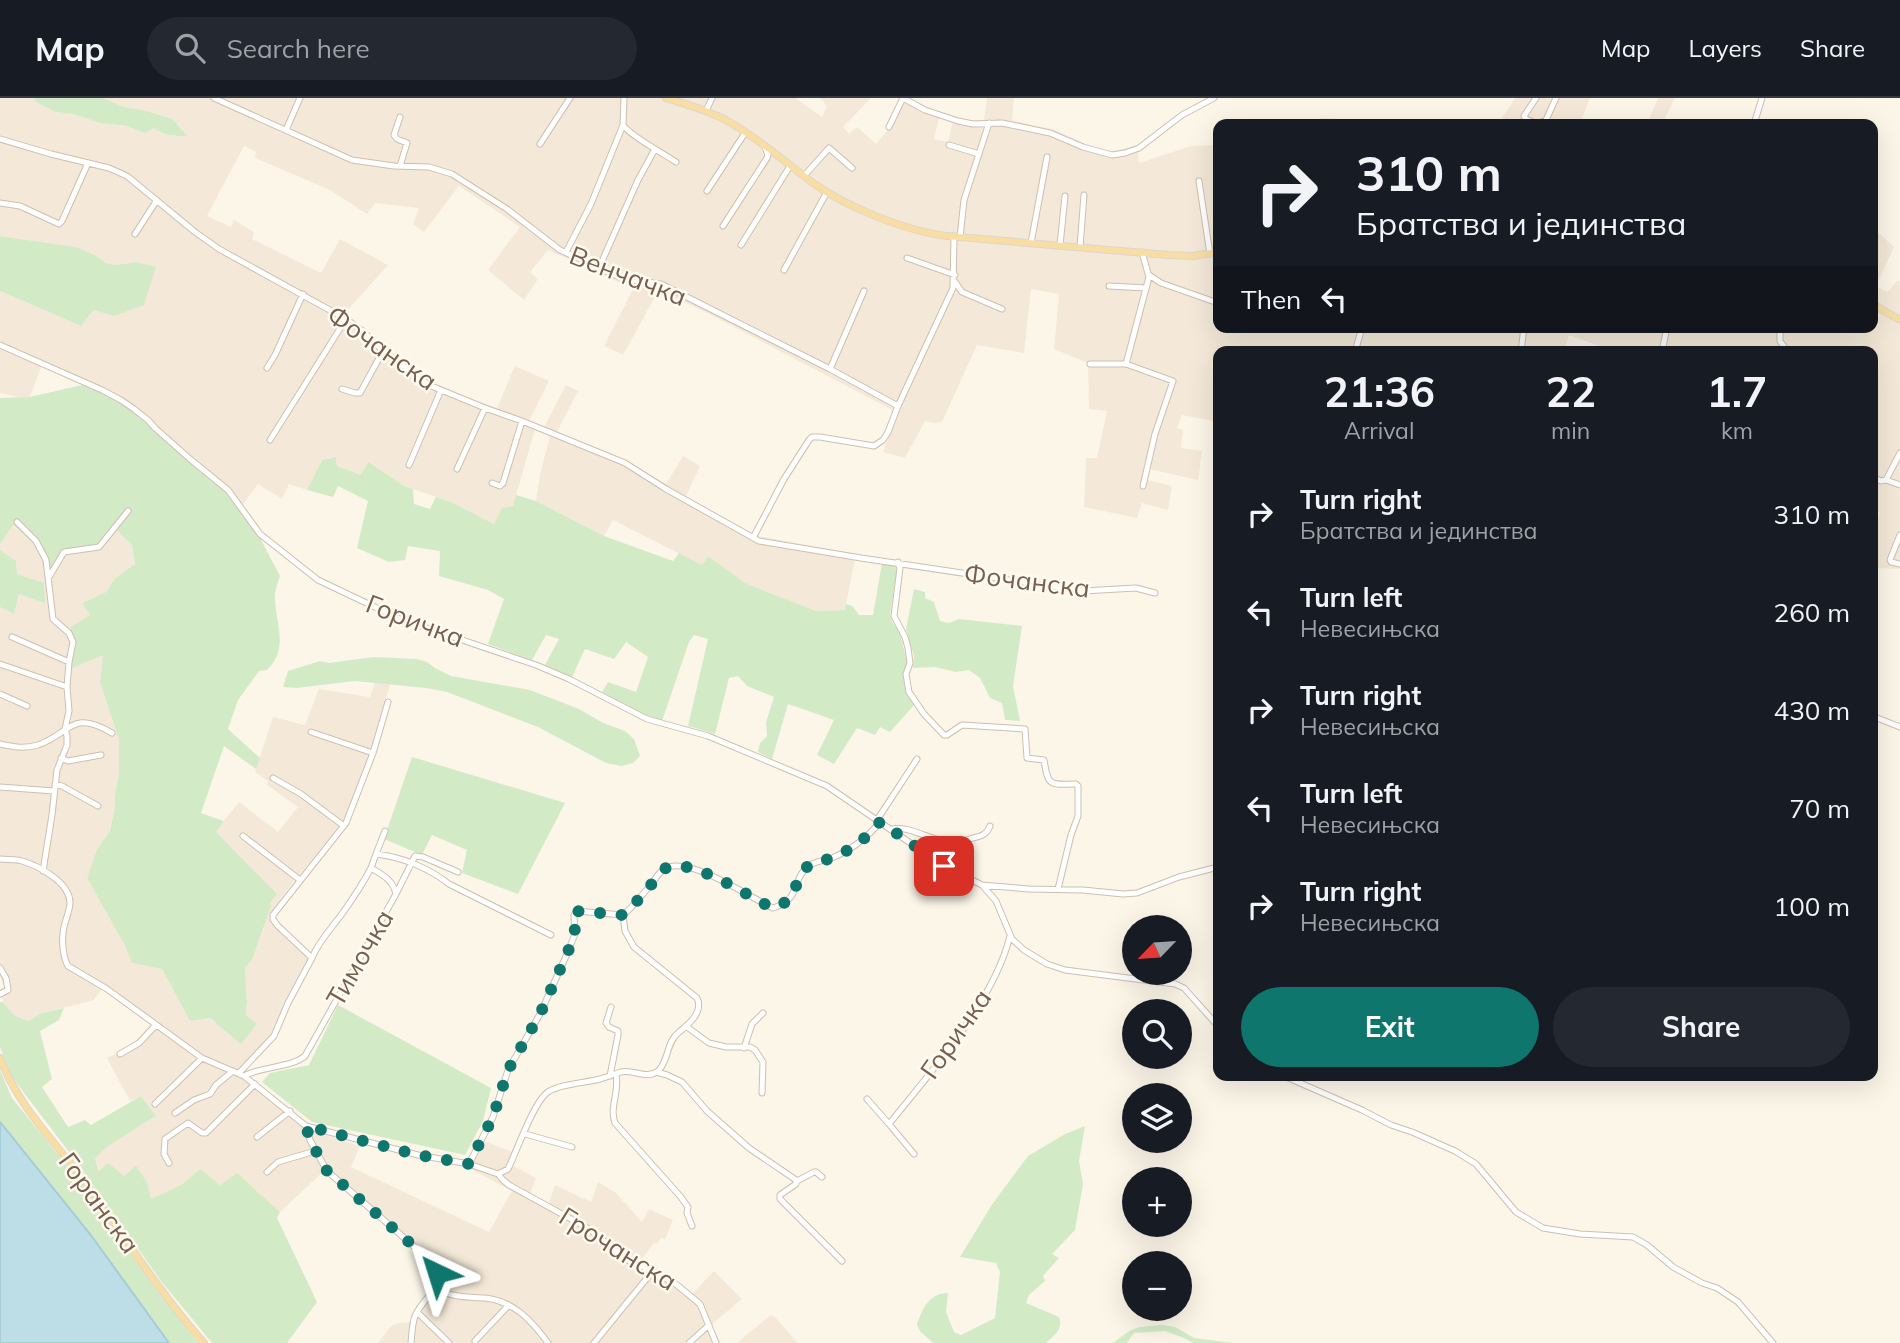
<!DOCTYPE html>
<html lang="en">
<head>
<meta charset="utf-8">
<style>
	:root { --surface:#171b24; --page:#242831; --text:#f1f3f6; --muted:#9ea1a6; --line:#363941; --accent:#0f766e }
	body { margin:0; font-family:Mulish,sans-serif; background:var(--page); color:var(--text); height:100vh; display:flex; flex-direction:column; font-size:26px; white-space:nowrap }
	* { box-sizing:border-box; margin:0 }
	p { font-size:23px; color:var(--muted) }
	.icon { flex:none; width:38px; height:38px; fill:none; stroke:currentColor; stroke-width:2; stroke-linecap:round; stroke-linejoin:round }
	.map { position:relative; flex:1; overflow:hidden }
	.panel { position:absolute; left:1213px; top:248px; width:665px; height:735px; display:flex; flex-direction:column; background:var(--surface); border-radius:14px; box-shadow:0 7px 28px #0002 }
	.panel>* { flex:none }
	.hud { position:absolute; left:1213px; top:21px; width:665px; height:214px; border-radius:14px; box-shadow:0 7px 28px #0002; background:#171b24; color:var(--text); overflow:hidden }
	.needle { width:46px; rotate:245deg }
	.controls { position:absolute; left:1122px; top:817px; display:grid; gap:14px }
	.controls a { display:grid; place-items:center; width:70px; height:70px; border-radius:50%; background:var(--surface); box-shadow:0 7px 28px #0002; font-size:35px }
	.pin { position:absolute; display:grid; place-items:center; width:60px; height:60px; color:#fff; margin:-30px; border-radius:14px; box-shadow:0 4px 10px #0006 }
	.me { position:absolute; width:77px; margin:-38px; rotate:319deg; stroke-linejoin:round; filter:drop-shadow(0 0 5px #0008) }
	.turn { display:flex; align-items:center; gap:24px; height:147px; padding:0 28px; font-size:32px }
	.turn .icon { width:91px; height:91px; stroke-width:2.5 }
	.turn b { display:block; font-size:49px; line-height:60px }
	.then { display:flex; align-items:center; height:66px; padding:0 28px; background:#0003; gap:14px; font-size:26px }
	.eta { display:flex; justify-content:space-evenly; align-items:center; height:119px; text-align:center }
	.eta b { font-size:42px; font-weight:700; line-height:49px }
	.cta { display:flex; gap:14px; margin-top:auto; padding:14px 28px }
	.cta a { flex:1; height:80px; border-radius:42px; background:var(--accent); color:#fff; font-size:28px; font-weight:700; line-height:80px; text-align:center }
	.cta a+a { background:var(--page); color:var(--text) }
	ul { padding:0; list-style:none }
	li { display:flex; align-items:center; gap:21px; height:98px; padding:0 28px }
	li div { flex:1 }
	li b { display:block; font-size:26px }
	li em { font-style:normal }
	header { display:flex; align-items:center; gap:42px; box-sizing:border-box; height:98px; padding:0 35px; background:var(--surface); border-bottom:2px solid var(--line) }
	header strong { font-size:33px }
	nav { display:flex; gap:38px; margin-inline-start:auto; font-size:24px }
	.search { width:490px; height:63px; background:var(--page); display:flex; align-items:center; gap:18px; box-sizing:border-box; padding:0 24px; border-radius:38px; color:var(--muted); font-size:26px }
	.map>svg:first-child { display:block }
</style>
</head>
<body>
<header>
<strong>Map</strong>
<div class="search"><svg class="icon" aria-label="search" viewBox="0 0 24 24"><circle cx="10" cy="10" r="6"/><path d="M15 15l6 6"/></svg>Search here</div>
<nav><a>Map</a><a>Layers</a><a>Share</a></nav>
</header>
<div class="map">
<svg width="1900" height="1245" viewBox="0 0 1900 1245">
	<rect width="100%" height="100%" fill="#fcf6e9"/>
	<path fill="#f4e9d8" d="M0,0H36L34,3L55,14L73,16L100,25L127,28L145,34L154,30L160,35L175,38L186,37L173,21L143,12L124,9L103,0H795L822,19L827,8L820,0H871L843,29L849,36L857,29L876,46L890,29L904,2L911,8L939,20L934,41L948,44L954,18L968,22H984L987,0H1014L1012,22L1055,32L1094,50L1111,54L1138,47L1139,65L1191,48L1218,47V229H1872L1873,129L1894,149L1876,188L1887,194L1897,183L1900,184V471L1873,470V435L1880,415L1872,412V254H1616L1569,237L1564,254H1218V324L1182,317L1177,330L1183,332L1181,350L1202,353L1198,382L1149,371L1147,382L1172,388L1168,412L1142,405L1137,420L1084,409L1086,360H1097L1107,313L1089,311L1088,265L1054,251L1059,196L1031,191L1024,255L977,247L942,324L933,325L925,323L905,360L883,354L898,315L711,217L659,192L623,257L604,248L633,191L548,152L530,174L538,181L524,202L488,172L520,129L459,88L424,134L413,126L419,110L375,105L367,116L330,92L255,60L256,54L244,48L207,118L231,129L234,122L254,134L252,141L321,175L340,141L388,167L344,216L365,231L384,251L420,277L442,291L497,310L515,268L549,283L529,323L544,329L566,287L578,293L557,334L627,363L666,386L683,358L700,368L686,398L724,421L752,437L856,456L845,512L816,513L745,485L708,458L702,467L613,422L604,438L536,403L540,376L550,338L535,331L513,408L494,426L451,404L404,388L370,364L360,378L337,368L336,359L322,362L307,392L289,386L282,401L258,386L242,408L136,311L43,264L30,299L22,300L0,295V193L81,228L94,212L156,170L136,164L116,167L106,165L95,157L76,149L0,138Z
		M1515,0H1590L1580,26H1498Z
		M1658,0H1675L1662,26H1647Z
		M1323,20L1344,21L1367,26H1302Z
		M12,427L39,451L64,452L112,428L132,447L135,466L115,480L106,494L82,505L90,517L71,570L104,556L100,584L119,642V673L115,697V708L110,733L97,751L87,780L124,846L132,865L162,871L190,923L210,920L215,925L246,917L247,903L245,870L253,860L264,830L215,734L239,704L278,734L298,709L267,687L268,683L255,674L273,619L305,627L319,591L370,599L375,584L390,586L367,669L346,724L327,743L283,797L271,818L310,858L286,901L272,935L236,977L251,986L305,1031L360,1048L351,1069L489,1134L512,1093L469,1070L484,1043L517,1056L512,1067L536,1080L530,1096L548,1107L555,1087L591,1104L598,1084L616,1095L642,1124L649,1111L673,1122L665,1141L661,1140L657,1146L654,1145L638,1166L660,1175L693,1195L714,1173L742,1201L711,1227L721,1245H700L697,1243L694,1245H378L391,1228L399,1225L411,1224L435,1189L436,1178L429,1166L324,1073L280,1114L237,1075L220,1087L200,1072L181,1087L150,1102L147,1084L100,1073L95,1061L108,1048L156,1018L141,998L130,1003L107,960L133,947L153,923L105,887L94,902L42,915L28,923L14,917L3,904L1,894L4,888L0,878V509L14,515L19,496L45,504L17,476L16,463L0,452V446Z
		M771,1217L776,1220L798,1245H737Z"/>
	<path fill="#d3eac7" d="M36,0H103L124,9L143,12L173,21L187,38C175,38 163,38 154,30L145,35L127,28L100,25L73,16L55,14L34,3Z
		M0,138L76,149L95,157L106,165L116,167L136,164L156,169L144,207L114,218L94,212L81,228L0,193Z
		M82,287L121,304L220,386L258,436L280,478C278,485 274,494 275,501C276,527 289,551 267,572L259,573L238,602L228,631L260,660L256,671L224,648L201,715L224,723L216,734L277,796L270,805L271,808L253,860L245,870L247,903L246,917L257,926L241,946L210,920L190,923L162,871L132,865L124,846L87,780L97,751L110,733L115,708V697L119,673V642L100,584L103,557L70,571L71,529L90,517L82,505L106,494L115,480L135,466L132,447L112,428L98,448L64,452L50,473L39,451L13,427L0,446V300L30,299Z
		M336,359L337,368L360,377L369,364L404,388L413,391L414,406L430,411L436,399L451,404L494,426L502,410L513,408L516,397L536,403L604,438L673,463L679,455L702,467L708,458L745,485L816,513L845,512L846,506L852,508L859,517H873L882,465L895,467L897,471L890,516L892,524L900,535L907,565L903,577L906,596L915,606L890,634L880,629L875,637L857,630L834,666L817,657L834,622L788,606L772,661L758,654L760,645L767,638L766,624L774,599L747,588L738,578L729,580L715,636L688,628L708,541L694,537L689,544L662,623L641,615L602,594L608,584L636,594L648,559L626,544L614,561L585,551L572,579L545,567L559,541L546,537L532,562L488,546L504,501L488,492L439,478L440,453L408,448L405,462L389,464L357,450L368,403L338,388L333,399L307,392L322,362Z
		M0,452L16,463L17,476L44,485L45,505L19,496L14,516L0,509Z
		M914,491L925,494V500L934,504L940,523L949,525L959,521L1022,528L1013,588L1020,623L1005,622L1002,605L990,600L980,580L969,572L956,574L935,569L913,570L914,558L906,531Z
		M374,559L417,561L427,564L435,570L451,578L530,592L579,611L603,625L625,633L634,641L640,658L633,665L621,668L606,665L538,629L447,594L426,590L355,583L296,590L283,589L288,573L320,563L329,565Z
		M412,659L565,705L518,796L462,775L467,752L432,737L422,757L384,741Z
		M0,904H3L14,917L28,923L42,915L64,910L59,922L40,933L52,981L42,989L68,1029L85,1022L91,1027L141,998L156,1018L108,1048L95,1061L99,1073L108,1065L124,1078L136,1068L147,1084L151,1101L181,1087L200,1071L220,1087L237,1075L280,1114L277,1120L317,1204L287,1245H212L161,1183L75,1062L12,979L0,949Z
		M338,907L491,990L483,1023L465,1057L312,1024L262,984L270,975L309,967Z
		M0,972L12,1000L80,1084L157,1193L198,1245H169L90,1136L0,1024Z
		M1085,1028L1079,1063L1083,1086L1075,1132L1052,1156L1059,1160L1043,1178L1045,1183L1029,1197L1026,1205L1059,1219C1063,1232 1055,1237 1046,1245H933L920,1233L917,1227C922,1211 929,1195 948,1195L946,1214L954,1234L961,1237L995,1220L1000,1174L996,1165L960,1159L993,1105L1028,1058L1065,1036Z
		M1162,1227L1175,1229L1194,1240L1233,1245H1193L1184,1240L1165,1233L1134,1235L1127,1245H1113C1135,1228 1135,1229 1162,1227Z"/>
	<path fill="#bddee6" stroke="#a4cdd8" stroke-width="2" d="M0,1024L90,1136L169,1245H0Z"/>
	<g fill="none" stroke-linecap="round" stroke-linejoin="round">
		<g stroke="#cebfaf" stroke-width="7">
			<path id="minor" d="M214,0L352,62L394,68L429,69L452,76L507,111L560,152L624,181L661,186L830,271L898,308
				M903,0L925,12L958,23L973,26L1002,25L1050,35L1083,49L1112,57L1125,55L1139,50L1182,17L1214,0
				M1536,0L1524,18L1526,21L1537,26
				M706,13L712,0
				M1538,26L1546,22L1556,0
				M1754,26L1762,0
				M623,27C629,37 664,56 676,64
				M889,29L903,0
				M286,32L300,0
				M0,41L51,56L109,70L127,78L195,134L219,151L346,221L363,233L383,253L429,287L485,310L522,323L625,365L666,391L759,443L861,460L1083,493L1136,490L1155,495
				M540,46L570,0
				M949,47L979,56
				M400,68L407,45L397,41L394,37L400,19
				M804,78L829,50L852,70
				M1199,83L1210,156
				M707,93L745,35
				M0,105L20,108L59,126L62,123L88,65
				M723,128L767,60L768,57L765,49
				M135,136L157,102
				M960,139L964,102L989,25
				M1031,145L1047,59
				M741,147L790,68
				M1060,147L1065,98
				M1080,149L1084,97
				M566,154L591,106L623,27L624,0
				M907,160L955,177
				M599,170L638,82L655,51
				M784,172L827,94
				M1149,177L1161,185L1218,205
				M955,184L962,194L1002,211
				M1109,188L1146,190
				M1780,229V243L1788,254
				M0,247L102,292L121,302L134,311L148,322L155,330L190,361L228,392L260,436L318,482L400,521L536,567L569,581L647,621L708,638L827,688L944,768L982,787L996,803L1012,841L1024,852L1047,866L1065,872L1175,886L1184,890L1218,928
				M1355,254L1362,229
				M1521,254L1524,229
				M1662,254L1667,229
				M1090,266H1126L1173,283L1155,336L1143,388
				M1126,266L1149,179L1142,154
				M267,270L275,257L303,196
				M830,271L864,193
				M342,291L355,295H360L383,253
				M270,342L346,221
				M409,367L441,292
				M457,371L485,310
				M1872,379L1881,383L1886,382L1900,355
				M1886,382L1900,387
				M492,385L500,388L503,385L522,323
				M17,424L36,443L46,462L53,521L69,535L73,544L69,564L67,589L69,613L65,631L67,638V647L57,672L52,717L43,773
				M1900,437L1890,462L1891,464L1900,466
				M753,440L784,381L809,342L812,339H820L874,348L883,342L888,334L898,308L953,190L954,138
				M898,464L900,470L894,518L905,539L908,550L910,565L906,576L909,594L924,616L944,637H947L962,627L1025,631L1027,660L1044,662C1048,688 1049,687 1076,686L1078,688V718L1071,737L1058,791
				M49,479L64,454L99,449L128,413
				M12,539L69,564
				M0,566L67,589
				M0,596L27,608
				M1872,618L1900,629
				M0,646C13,649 25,651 38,647C71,635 72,611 112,635
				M373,655L388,604
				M61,660L68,663L101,657
				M273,680L301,696L344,728
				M55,686L62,688L98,708
				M0,689L54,693
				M877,722L917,661
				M892,731C911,728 927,741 946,743C955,745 964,743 973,740C982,738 987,736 990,728
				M243,738L300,782
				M376,756L385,733
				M0,761C7,762 15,761 22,763C39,768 69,784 70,804C70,811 67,818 65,825C61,837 62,857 68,868L107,891L202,960L244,978L306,1028L418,1057L469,1066L498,1076
				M371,770L376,756C402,759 429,770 449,786L551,837
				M982,787L1029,791L1083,792L1123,796L1137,795L1179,779L1218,769
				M396,796L415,758L423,759L458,774
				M0,870L6,880L8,892L0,896
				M687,929L709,945L726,949H750L755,952L763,964L762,995
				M744,950L752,926L763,915
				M120,956L139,945L156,927
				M656,974L667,977L682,984L707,1013L749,1050L796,1082V1086L780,1097V1101L842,1163
				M239,975L274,938L288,905L312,860L277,827L273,821V817L346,725L373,655L311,634
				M616,976C620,993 609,1009 615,1025L680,1098L688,1109L687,1115L692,1128
				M244,978C262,968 291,970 305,958L396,796C393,782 383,777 371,770C363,785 354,799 344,813C333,829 319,842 312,860
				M610,978L618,937V933L609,929L606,925L611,909
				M1284,978L1362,1012L1391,1027L1412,1034L1455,1053L1476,1066L1516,1114L1543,1130L1580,1136L1633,1139L1647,1147L1673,1169L1702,1185L1717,1190L1738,1204L1773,1245
				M867,1001L889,1026
				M155,1006L202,960
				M175,1015L194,1002L210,996L216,987L233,973
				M306,1028L310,1042L327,1073L424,1157C455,1189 427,1191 415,1218C412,1226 412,1236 411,1245
				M525,1036L572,1049
				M257,1039L290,1013
				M914,1056L889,1026C931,974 994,903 1010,838
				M169,1065L164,1056L165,1041L188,1025L202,1035H206L255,986
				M469,1066L493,1019L508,972L540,916L567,856L575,836L574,818L576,813L623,817C633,809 641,798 649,789C654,784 657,776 663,772C685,754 750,800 773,810C801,801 791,785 806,770C813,763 823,763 832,760C851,752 867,740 880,724
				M267,1074L278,1064L315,1053
				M498,1076L508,1071C516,1055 534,1003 548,994C560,986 585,985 600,981C607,979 614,976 621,974C633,971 647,982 658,973C669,963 666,945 678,935C688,927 704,914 697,900L634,849L625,833L623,817
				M498,1076L503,1082L509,1087L591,1132L625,1161L657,1175L677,1187L700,1206L716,1245
				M797,1083L814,1074H816L822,1079
				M436,1190C452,1200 467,1199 485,1200C514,1203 532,1223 548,1245
				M417,1214L449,1245
				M475,1243L509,1207
				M594,1245L652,1174
				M689,1245L709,1227"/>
		</g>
		<g stroke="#dcd5d1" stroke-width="8">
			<path id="major" d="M666,0C685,6 704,11 722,20C754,37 784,63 813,85C846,109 906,133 947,138L1168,157L1193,158L1218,154
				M1872,206L1900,222
				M0,960C17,1006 53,1042 82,1080C122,1135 159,1194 204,1245"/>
		</g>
		<use href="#minor" stroke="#fff" stroke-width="5"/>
		<use href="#major" stroke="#f9dea4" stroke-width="6"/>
	</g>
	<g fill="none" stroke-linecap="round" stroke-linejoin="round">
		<path stroke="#0f766e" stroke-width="12" stroke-dasharray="0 21.6" d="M437,1175L433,1167L424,1157L327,1073L310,1042L306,1028L418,1057L469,1066L493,1019L508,972L540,916L567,856L575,836L574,818L576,813L623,817C633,809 641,798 649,789C654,784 658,776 663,772C685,754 750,800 773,810C801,801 791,785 806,770C813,763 823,763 832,760C851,752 867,740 880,724L944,768"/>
	</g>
	<g text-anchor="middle" stroke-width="5" stroke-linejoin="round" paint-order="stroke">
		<g font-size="26" fill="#775e4d" stroke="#fffaf0">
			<text transform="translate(628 178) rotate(21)" y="9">Венчачка</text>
			<text transform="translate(382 250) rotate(35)" y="9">Фочанска</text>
			<text transform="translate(1027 483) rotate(7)" y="9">Фочанска</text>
			<text transform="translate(415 523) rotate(21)" y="9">Горичка</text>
			<text transform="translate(360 860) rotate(-60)" y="9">Тимочка</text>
			<text transform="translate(956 936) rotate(-55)" y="9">Горичка</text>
			<text transform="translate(99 1105) rotate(54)" y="9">Горанска</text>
			<text transform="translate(618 1151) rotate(32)" y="9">Грочанска</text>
		</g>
	</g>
</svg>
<div class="controls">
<a><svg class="needle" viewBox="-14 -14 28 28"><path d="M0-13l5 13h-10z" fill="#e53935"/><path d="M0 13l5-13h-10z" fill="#9ea1a6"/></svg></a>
<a><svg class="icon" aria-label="search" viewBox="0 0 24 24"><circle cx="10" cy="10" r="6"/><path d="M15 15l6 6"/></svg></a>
<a><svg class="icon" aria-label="layers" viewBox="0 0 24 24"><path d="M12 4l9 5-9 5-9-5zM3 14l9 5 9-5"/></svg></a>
<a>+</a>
<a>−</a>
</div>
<div class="pin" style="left:944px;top:768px;background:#d93025"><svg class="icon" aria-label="arrive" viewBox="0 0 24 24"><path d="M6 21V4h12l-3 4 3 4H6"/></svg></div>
<svg class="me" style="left:437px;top:1175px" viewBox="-20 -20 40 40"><path d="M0-17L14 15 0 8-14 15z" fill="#0f766e" stroke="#fff" stroke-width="4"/></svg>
<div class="hud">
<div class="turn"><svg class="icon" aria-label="right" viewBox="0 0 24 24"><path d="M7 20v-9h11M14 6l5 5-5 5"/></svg><div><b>310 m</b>Братства и јединства</div></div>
<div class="then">Then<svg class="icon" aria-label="left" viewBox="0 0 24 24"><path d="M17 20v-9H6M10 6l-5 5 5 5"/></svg></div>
</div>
<section class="panel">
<div class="eta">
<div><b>21:36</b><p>Arrival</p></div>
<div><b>22</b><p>min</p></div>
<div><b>1.7</b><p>km</p></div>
</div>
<ul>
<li><svg class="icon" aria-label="right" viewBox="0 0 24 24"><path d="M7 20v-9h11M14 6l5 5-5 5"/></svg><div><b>Turn right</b><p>Братства и јединства</p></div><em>310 m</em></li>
<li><svg class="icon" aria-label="left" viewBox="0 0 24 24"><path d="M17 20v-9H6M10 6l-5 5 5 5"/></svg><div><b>Turn left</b><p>Невесињска</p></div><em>260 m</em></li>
<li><svg class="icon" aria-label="right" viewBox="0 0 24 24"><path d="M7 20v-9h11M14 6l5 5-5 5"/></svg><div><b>Turn right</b><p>Невесињска</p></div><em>430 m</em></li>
<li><svg class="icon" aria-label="left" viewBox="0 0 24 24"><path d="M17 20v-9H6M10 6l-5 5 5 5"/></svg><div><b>Turn left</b><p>Невесињска</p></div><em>70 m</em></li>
<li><svg class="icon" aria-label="right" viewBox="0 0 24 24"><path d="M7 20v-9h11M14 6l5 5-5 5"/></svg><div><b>Turn right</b><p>Невесињска</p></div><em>100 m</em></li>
</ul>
<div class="cta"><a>Exit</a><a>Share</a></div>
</section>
</div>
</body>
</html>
